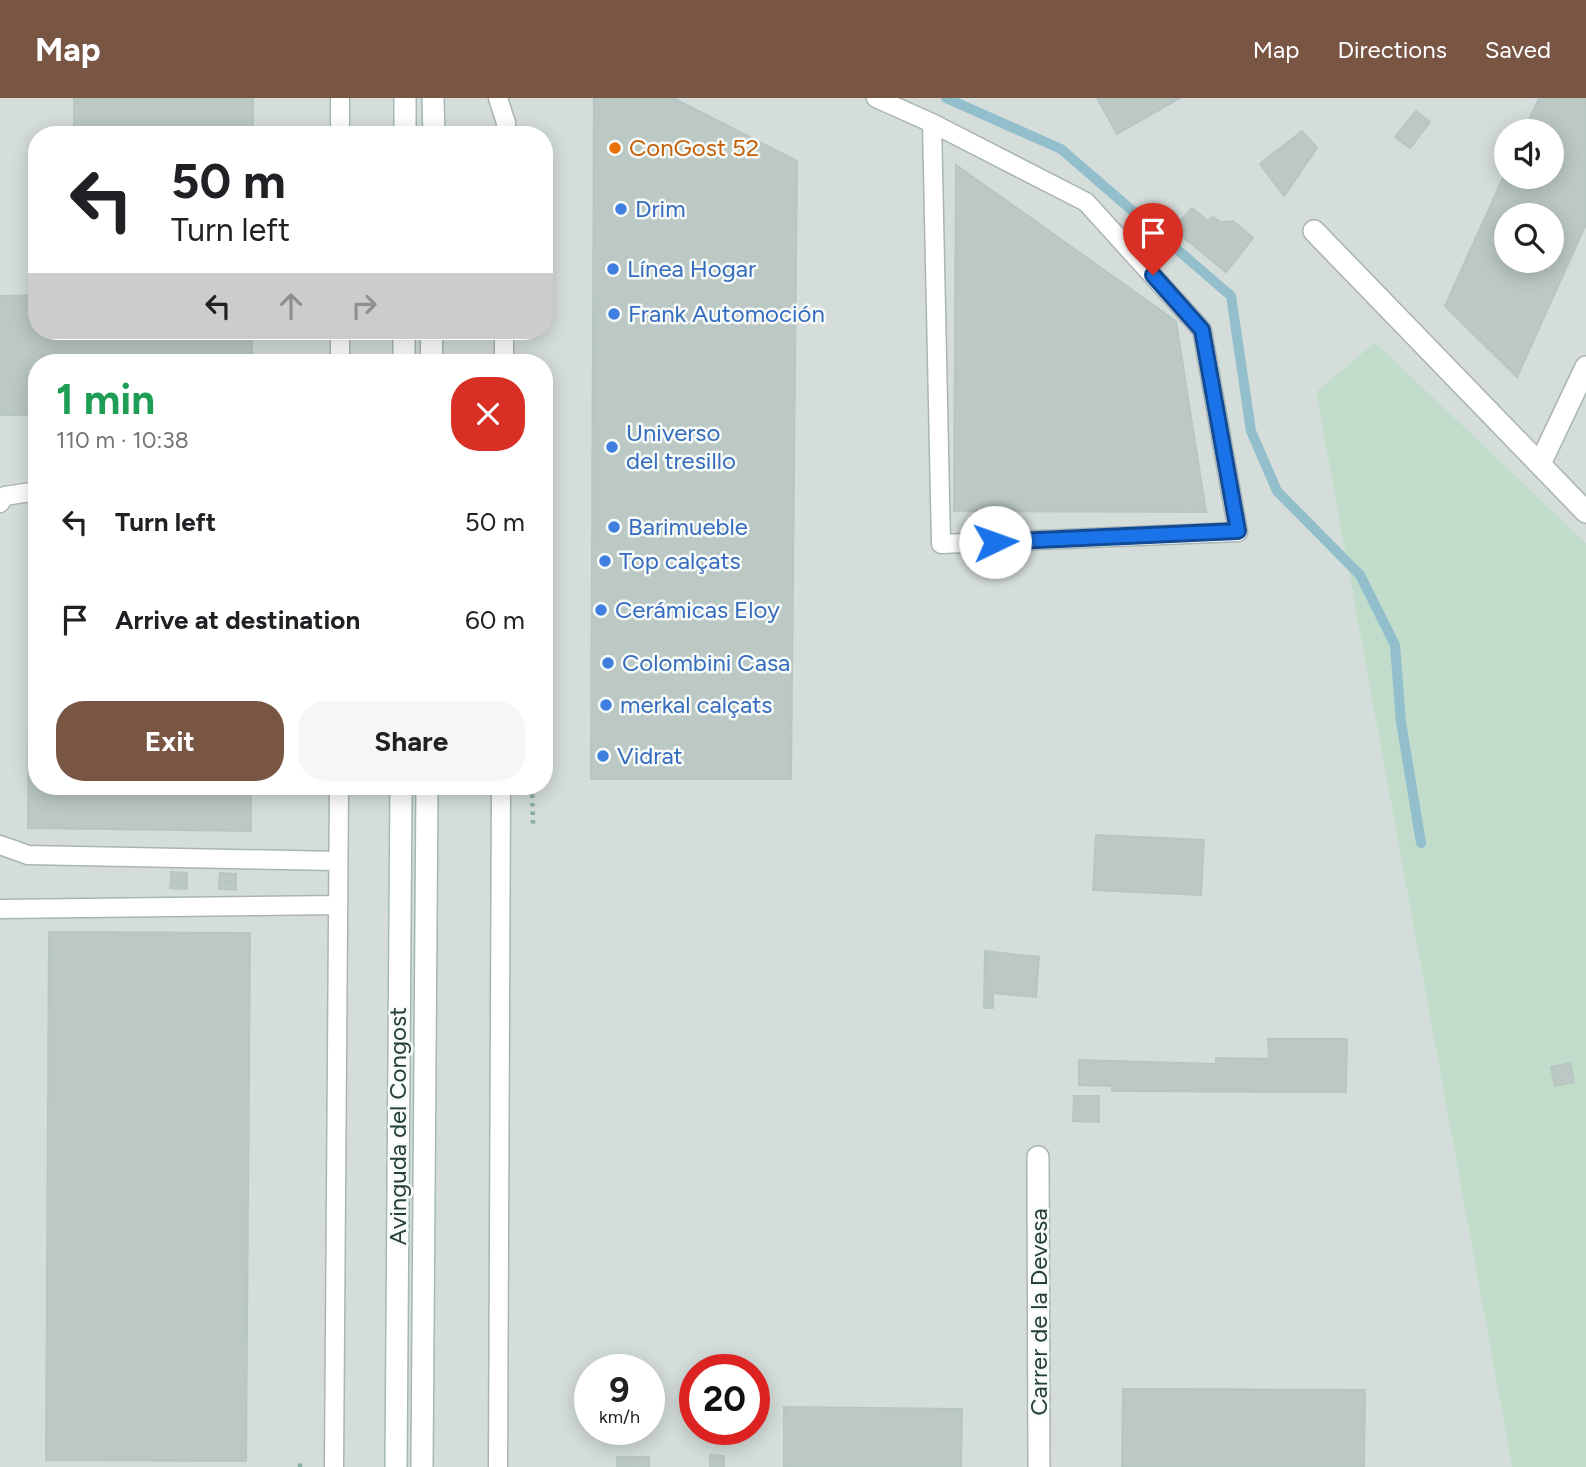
<!DOCTYPE html>
<html lang="en">
<head>
<meta charset="utf-8">
<style>
	:root { --surface:#fff; --page:#f6f6f6; --text:#202124; --muted:#757577; --accent:#795544 }
	body { margin:0; font-family:Figtree,sans-serif; background:var(--page); color:var(--text); height:100vh; display:flex; flex-direction:column; font-size:26px; white-space:nowrap }
	* { box-sizing:border-box; margin:0 }
	p { font-size:23px; color:var(--muted) }
	.icon { flex:none; width:38px; height:38px; fill:none; stroke:currentColor; stroke-width:2; stroke-linecap:round; stroke-linejoin:round }
	.map { position:relative; flex:1; overflow:hidden }
	.side { position:absolute; left:28px; top:256px; width:525px; height:441px; display:flex; flex-direction:column; background:var(--surface); border-radius:28px; box-shadow:0 4px 18px #0003 }
	.side>* { flex:none }
	.banner { position:absolute; left:28px; top:28px; width:525px; height:214px; border-radius:28px; box-shadow:0 4px 18px #0003; background:#fff; color:var(--text); overflow:hidden }
	.buttons { position:absolute; left:1494px; top:21px; display:grid; gap:14px }
	.buttons a { display:grid; place-items:center; width:70px; height:70px; border-radius:50%; background:var(--surface); box-shadow:0 4px 18px #0003; font-size:35px }
	.speed { position:absolute; left:574px; top:1256px; display:flex; gap:14px; font-size:35px; font-weight:700; text-align:center }
	.speed>* { display:grid; place-content:center; width:91px; height:91px; border-radius:50%; background:var(--surface); box-shadow:0 4px 18px #0003; line-height:1 }
	.speed small { font-size:18px; font-weight:400 }
	.speed .limit { border:10px solid #d22; background:#fff; color:#111 }
	.pin { position:absolute; display:grid; place-items:center; width:60px; height:60px; color:#fff; margin:-72px -30px; border-radius:50% 50% 50% 0; rotate:-45deg; box-shadow:0 0 7px #0007 }
	.pin .icon { rotate:45deg }
	.me { position:absolute; width:77px; margin:-38px; rotate:87deg; stroke-linejoin:round; filter:drop-shadow(0 0 5px #0008) }
	.turn { display:flex; align-items:center; gap:24px; height:147px; padding:0 28px; font-size:32px }
	.turn .icon { width:91px; height:91px; stroke-width:2.5 }
	.turn b { display:block; font-size:49px; line-height:60px }
	.lanes { display:flex; align-items:center; height:66px; padding:0 28px; background:#0003; justify-content:center; gap:35px; direction:ltr }
	.lanes .off { opacity:.35 }
	.round { display:grid; place-items:center; flex:none; width:74px; height:74px; border-radius:28px; background:var(--page) }
	.overview { display:flex; align-items:center; justify-content:space-between; height:119px; padding:0 28px }
	h1 { font-size:42px; font-weight:700; line-height:52px; color:#1e9e55 }
	.button { display:flex; gap:14px; margin-top:auto; padding:14px 28px }
	.button a { flex:1; height:80px; border-radius:28px; background:var(--accent); color:#fff; font-size:28px; font-weight:700; line-height:80px; text-align:center }
	.button a+a { background:var(--page); color:var(--text) }
	ul { padding:0; list-style:none }
	li { display:flex; align-items:center; gap:21px; height:98px; padding:0 28px }
	li div { flex:1 }
	li b { display:block; font-size:26px }
	li em { font-style:normal }
	header { display:flex; align-items:center; gap:42px; box-sizing:border-box; height:98px; padding:0 35px; background:var(--accent); color:#fff }
	header strong { font-size:33px }
	nav { display:flex; gap:38px; margin-inline-start:auto; font-size:24px }
	.map>svg:first-child { display:block }
</style>
</head>
<body>
<header>
<strong>Map</strong>
<nav><a>Map</a><a>Directions</a><a>Saved</a></nav>
</header>
<div class="map">
<svg width="1586" height="1369" viewBox="0 0 1586 1369">
	<rect width="100%" height="100%" fill="#e6edea"/>
	<path fill="#d4ddda" fill-rule="evenodd" d="M0,0H1586V445L1375,244L1316,294L1512,1369H0ZM1507,33H1552V79H1507ZM37,37H544V233H37ZM1507,117H1552V163H1507ZM37,264H544V688H37ZM590,1272H649V1332H590ZM695,1272H754V1332H695Z"/>
	<path fill="#c1dcca" d="M1375,244L1586,445V1369H1512L1316,294Z"/>
	<g fill="none" stroke-linecap="round" stroke-linejoin="round">
		<path stroke="#93bfcd" stroke-width="10" d="M946,0L1061,51L1231,198L1251,333L1277,393L1360,477L1395,547L1401,624L1421,745"/>
	</g>
	<path fill="#bbc8c4" stroke="#b8c6c2" stroke-width="2" fill-rule="evenodd" d="M74,0H253V37H74Z
		M594,0H673L797,63L791,681H591Z
		M1097,0H1180L1117,36Z
		M1539,0H1586V126L1517,279L1445,208L1507,71V79H1552V33H1524ZM1507,117H1552V163H1507Z
		M1416,13L1430,24L1410,50L1395,39Z
		M1302,33L1317,50L1284,98L1260,66Z
		M956,67L1176,223L1206,414L954,413Z
		M1192,110L1208,123L1213,119L1221,124L1233,123L1253,140L1226,174L1173,131Z
		M37,197V233H252V264H37V317H0V198Z
		M30,418H37V688H251V733L28,730Z
		M1096,737L1204,742L1201,797L1093,792Z
		M171,774L187,775V783H171Z
		M220,775L236,776V783H219Z
		M171,783H187V791L170,790Z
		M219,783H236V792L219,791Z
		M49,834L250,835L246,1363L46,1362Z
		M985,853L1039,859L1036,899L993,895V910H984Z
		M1268,941H1347L1346,994L1112,993V988L1079,987V962L1216,966V960L1269,961Z
		M1570,965L1574,984L1555,988L1551,969Z
		M1074,998H1099V1024L1073,1023Z
		M1123,1291L1365,1292L1364,1369H1122Z
		M784,1309L962,1311L961,1369H784Z
		M710,1357L724,1358V1369H710Z
		M617,1359H649V1369H617Z"/>
	<g fill="none" stroke-linecap="round" stroke-linejoin="round">
		<g stroke="#a9b5b1" stroke-width="21">
			<path id="service" d="M340,0V37
				M498,0L506,25V37
				M876,0L932,25L1086,104L1202,232L1238,434L941,446L932,25
				M340,264V233
				M504,264V233
				M0,405L5,398L37,393
				M0,747L28,757L338,763
				M0,811L338,807
				M334,1369L339,688
				M498,1369L501,688"/>
		</g>
		<g stroke="#a9b5b1" stroke-width="24">
			<path id="minor" d="M1314,133L1586,414
				M1540,366L1586,269
				M1038,1059L1039,1369"/>
		</g>
		<g stroke="#a5b8b3" stroke-width="24">
			<path id="secondary" d="M433,0L434,37
				M405,37V0
				M404,264V233
				M431,264L432,233
				M396,1369L401,688
				M422,1369L427,688"/>
		</g>
		<path stroke="#89aea5" stroke-width="4.5" stroke-dasharray="3.5 5" stroke-linecap="butt" d="M532,688L533,728
			M300,1369V1361"/>
		<use href="#service" stroke="#fff" stroke-width="18"/>
		<use href="#minor" stroke="#fff" stroke-width="21"/>
		<use href="#secondary" stroke="#fff" stroke-width="21"/>
	</g>
	<g fill="none" stroke-linecap="round" stroke-linejoin="round">
		<g stroke="#114b97" stroke-width="18">
			<path id="route" d="M995,444L1238,433L1202,232L1153,177"/>
		</g>
		<use href="#route" stroke="#1a73e8" stroke-width="12"/>
	</g>
	<circle fill="#e8710a" stroke="#f6faf8" stroke-width="2.5" cx="615" cy="50" r="7"/>
	<g fill="#3f7fe0" stroke="#f6faf8" stroke-width="2.5">
		<circle cx="621" cy="111" r="7"/>
		<circle cx="613" cy="171" r="7"/>
		<circle cx="614" cy="216" r="7"/>
		<circle cx="612" cy="349" r="7"/>
		<circle cx="614" cy="429" r="7"/>
		<circle cx="605" cy="463" r="7"/>
		<circle cx="601" cy="512" r="7"/>
		<circle cx="608" cy="565" r="7"/>
		<circle cx="606" cy="607" r="7"/>
		<circle cx="603" cy="658" r="7"/>
	</g>
	<g text-anchor="middle" stroke-width="5" stroke-linejoin="round" paint-order="stroke">
		<g font-size="24" fill="#c56008" stroke="#f6faf8" text-anchor="start">
			<text x="629" y="58">ConGost 52</text>
		</g>
		<g font-size="24" fill="#366cbe" stroke="#f6faf8" text-anchor="start">
			<text x="635" y="119">Drim</text>
			<text x="627" y="179">Línea Hogar</text>
			<text x="628" y="224">Frank Automoción</text>
			<text x="626" y="343">Universo<tspan x="626" dy="28">del tresillo</tspan></text>
			<text x="628" y="437">Barimueble</text>
			<text x="619" y="471">Top calçats</text>
			<text x="615" y="520">Cerámicas Eloy</text>
			<text x="622" y="573">Colombini Casa</text>
			<text x="620" y="615">merkal calçats</text>
			<text x="617" y="666">Vidrat</text>
		</g>
		<g font-size="24" fill="#263e39" stroke="#f6faf8">
			<text transform="translate(398 1028) rotate(-90)" y="8">Avinguda del Congost</text>
			<text transform="translate(1039 1214) rotate(-90)" y="8">Carrer de la Devesa</text>
		</g>
	</g>
</svg>
<div class="buttons">
<a><svg class="icon" aria-label="sound" viewBox="0 0 24 24"><path d="M4 9h4l5-4v14l-5-4H4zM17 9q2 3 0 6"/></svg></a>
<a><svg class="icon" aria-label="search" viewBox="0 0 24 24"><circle cx="10" cy="10" r="6"/><path d="M15 15l6 6"/></svg></a>
</div>
<div class="speed"><div>9<small>km/h</small></div><div class="limit">20</div></div>
<div class="pin" style="left:1153px;top:177px;background:#d93025"><svg class="icon" aria-label="arrive" viewBox="0 0 24 24"><path d="M6 21V4h12l-3 4 3 4H6"/></svg></div>
<svg class="me" style="left:995px;top:444px" viewBox="-20 -20 40 40"><circle r="19" fill="#fff"/><path d="M0-13L10 11 0 6-10 11z" fill="#1a73e8"/></svg>
<div class="banner">
<div class="turn"><svg class="icon" aria-label="left" viewBox="0 0 24 24"><path d="M17 20v-9H6M10 6l-5 5 5 5"/></svg><div><b>50 m</b>Turn left</div></div>
<div class="lanes"><svg class="icon" aria-label="left" viewBox="0 0 24 24"><path d="M17 20v-9H6M10 6l-5 5 5 5"/></svg><svg class="icon off" aria-label="ahead" viewBox="0 0 24 24"><path d="M12 20V5M6 11l6-6 6 6"/></svg><svg class="icon off" aria-label="right" viewBox="0 0 24 24"><path d="M7 20v-9h11M14 6l5 5-5 5"/></svg></div>
</div>
<section class="side">
<div class="overview"><div><h1>1 min</h1><p>110 m · 10:38</p></div><a class="round" style="background:#d93025;color:#fff"><svg class="icon" aria-label="close" viewBox="0 0 24 24"><path d="M6 6l12 12M18 6L6 18"/></svg></a></div>
<ul>
<li><svg class="icon" aria-label="left" viewBox="0 0 24 24"><path d="M17 20v-9H6M10 6l-5 5 5 5"/></svg><div><b>Turn left</b></div><em>50 m</em></li>
<li><svg class="icon" aria-label="arrive" viewBox="0 0 24 24"><path d="M6 21V4h12l-3 4 3 4H6"/></svg><div><b>Arrive at destination</b></div><em>60 m</em></li>
</ul>
<div class="button"><a>Exit</a><a>Share</a></div>
</section>
</div>
</body>
</html>
